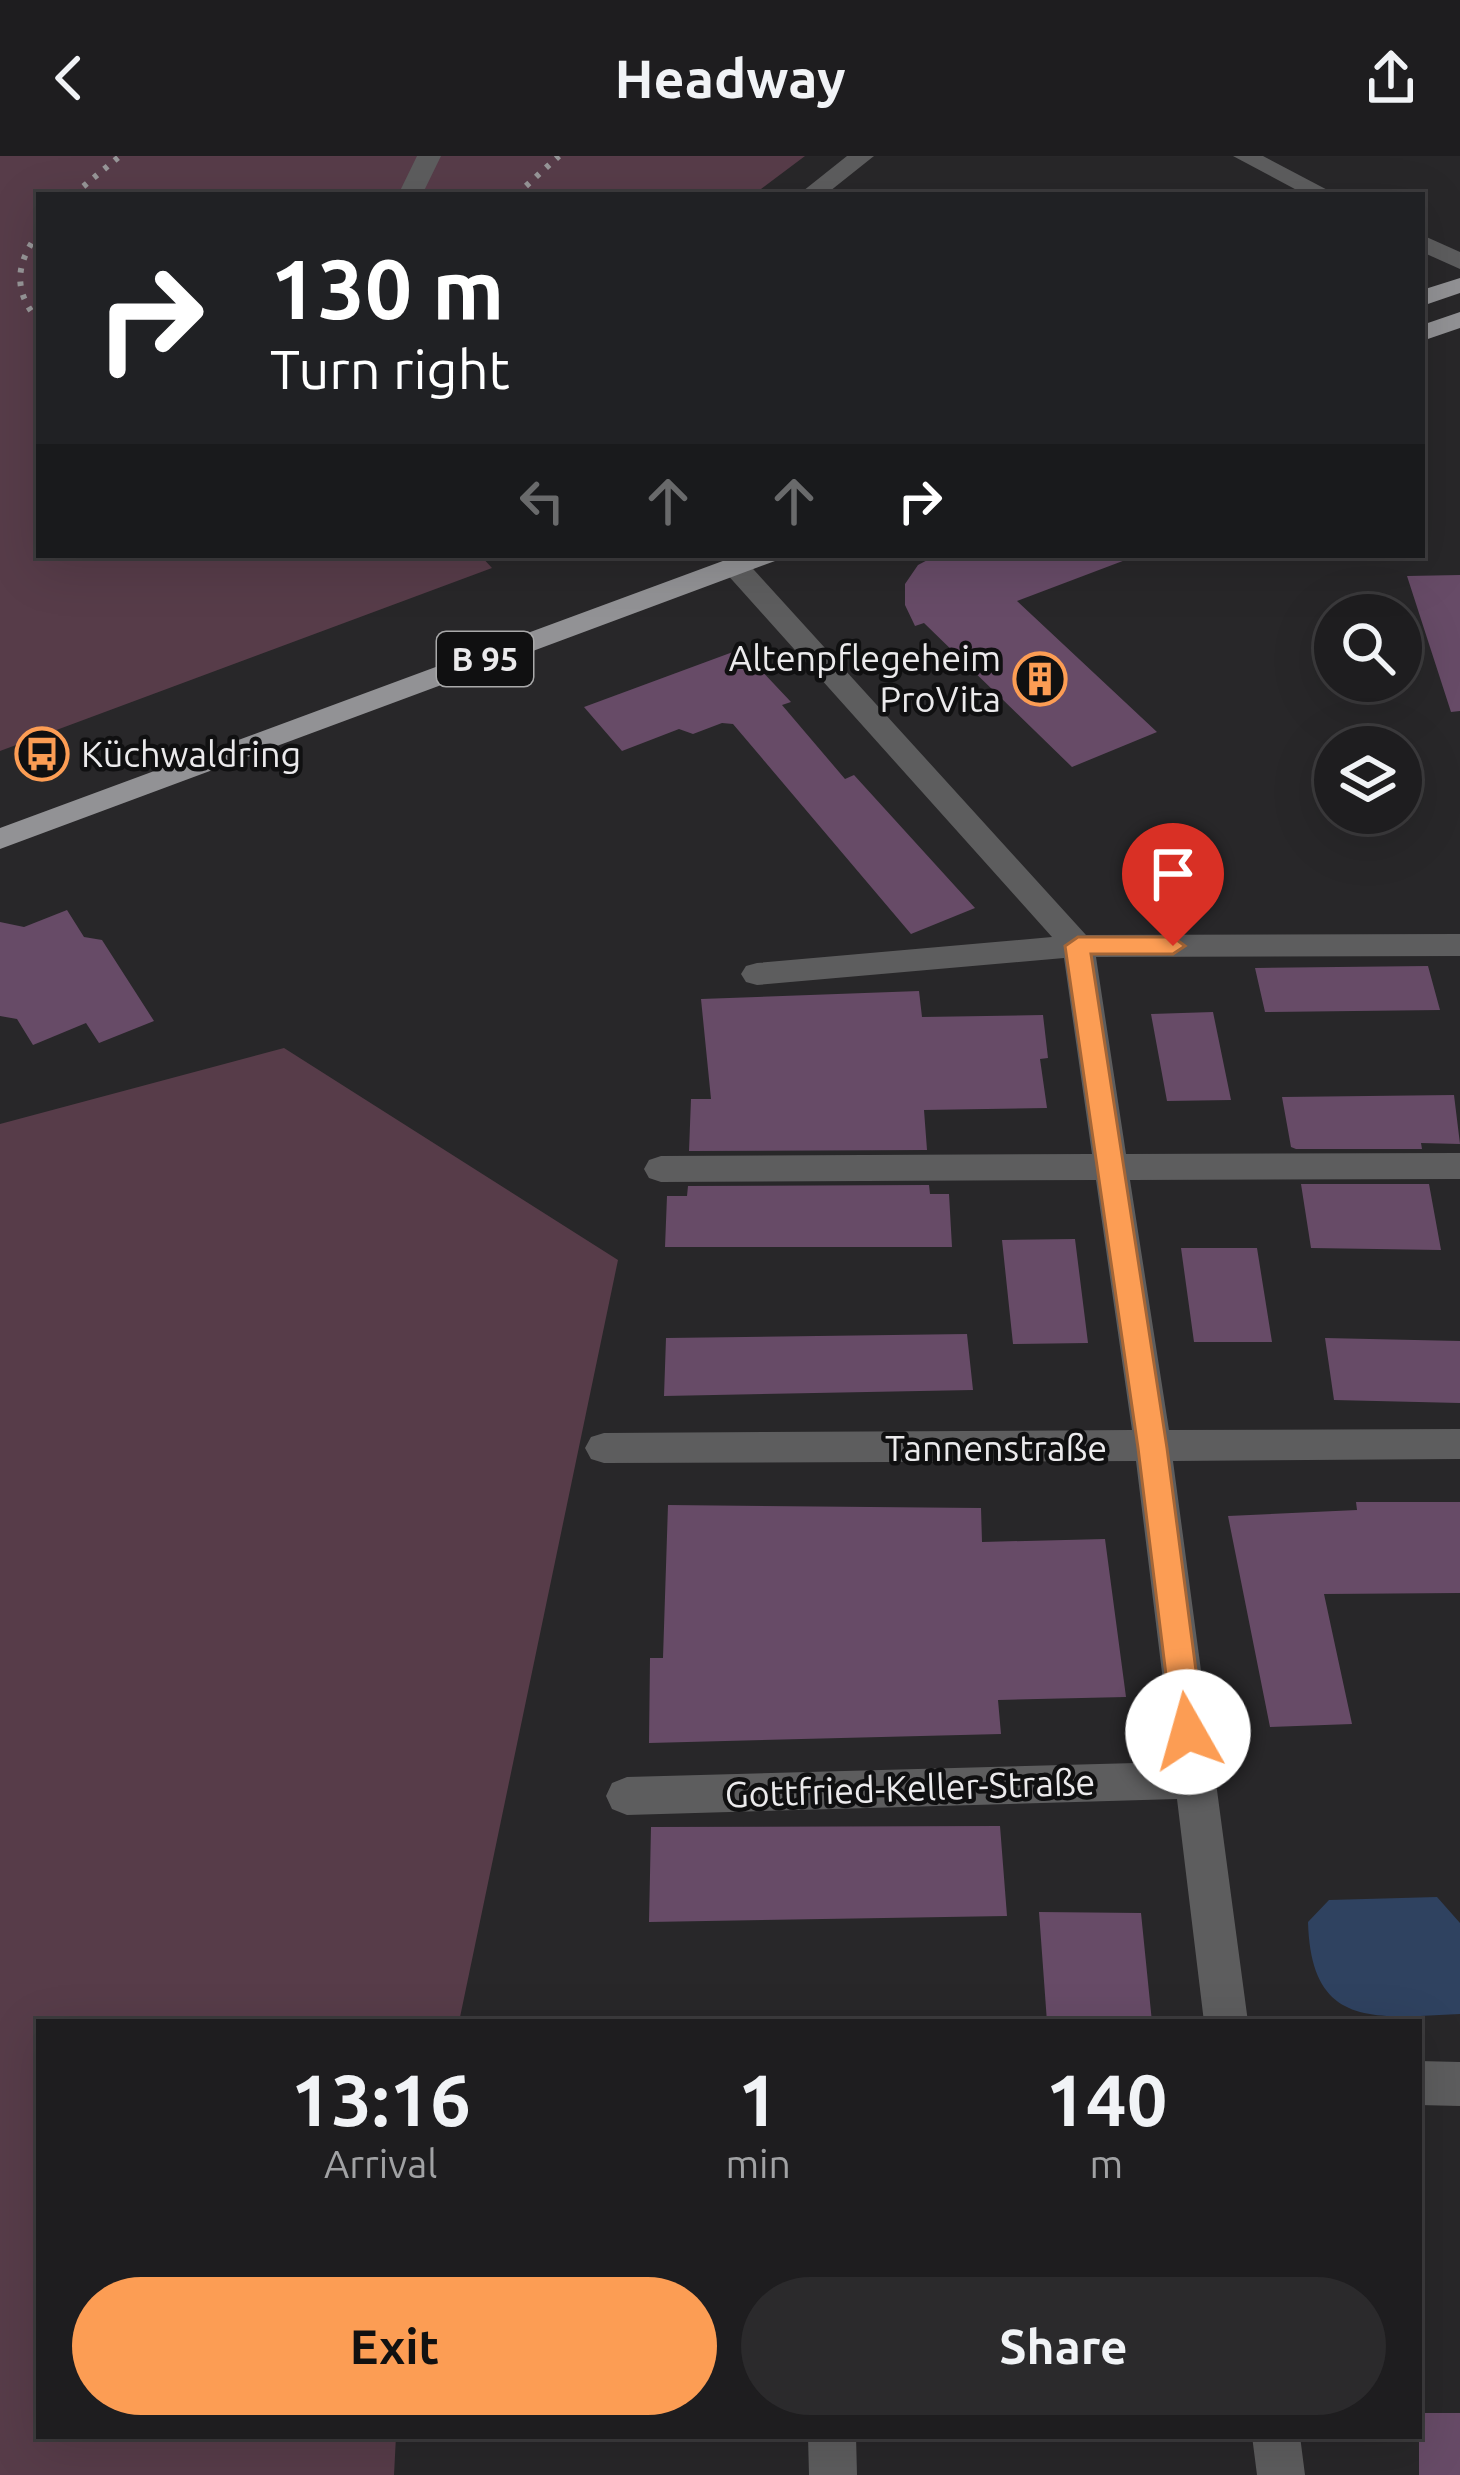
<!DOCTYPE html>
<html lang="en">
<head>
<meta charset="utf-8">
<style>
	:root { --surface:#1e1d1f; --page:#2b2a2c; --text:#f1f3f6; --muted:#a1a2a4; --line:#3c3b3d; --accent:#fc9d54 }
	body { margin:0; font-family:Ubuntu,sans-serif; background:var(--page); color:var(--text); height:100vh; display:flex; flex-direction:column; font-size:45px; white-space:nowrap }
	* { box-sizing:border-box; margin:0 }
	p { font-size:39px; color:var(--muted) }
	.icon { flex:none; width:66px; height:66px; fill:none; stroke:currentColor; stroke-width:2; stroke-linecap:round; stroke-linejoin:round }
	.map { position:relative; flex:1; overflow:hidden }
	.sheet { position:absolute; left:36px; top:1863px; width:1386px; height:420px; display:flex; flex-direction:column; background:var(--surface); border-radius:0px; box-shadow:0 12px 48px #0002,0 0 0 3px var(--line) }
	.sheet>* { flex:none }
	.top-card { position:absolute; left:36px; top:36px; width:1389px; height:366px; border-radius:0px; box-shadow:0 12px 48px #0002,0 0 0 3px var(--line); background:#202124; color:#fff; overflow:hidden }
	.tools { position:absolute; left:1314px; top:438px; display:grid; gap:24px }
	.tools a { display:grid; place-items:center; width:108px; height:108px; border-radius:50%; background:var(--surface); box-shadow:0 12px 48px #0002,0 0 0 3px var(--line); font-size:60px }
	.pin { position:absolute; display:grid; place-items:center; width:102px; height:102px; color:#fff; margin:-123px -51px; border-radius:50% 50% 50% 0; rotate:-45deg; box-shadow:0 0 12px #0007 }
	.pin .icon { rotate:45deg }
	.me { position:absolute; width:132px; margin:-66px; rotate:353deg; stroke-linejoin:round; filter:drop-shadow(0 0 9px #0008) }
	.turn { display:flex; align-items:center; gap:42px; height:252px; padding:0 36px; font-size:54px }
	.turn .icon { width:156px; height:156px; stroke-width:2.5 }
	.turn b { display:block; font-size:84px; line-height:102px }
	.lanes { display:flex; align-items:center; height:114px; padding:0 36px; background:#0003; justify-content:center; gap:60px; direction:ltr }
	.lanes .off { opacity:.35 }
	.eta { display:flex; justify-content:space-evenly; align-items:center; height:204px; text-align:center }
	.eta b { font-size:72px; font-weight:600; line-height:84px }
	.action { display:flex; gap:24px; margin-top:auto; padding:24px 36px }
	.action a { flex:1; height:138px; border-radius:72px; background:var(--accent); color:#111; font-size:48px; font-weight:600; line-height:138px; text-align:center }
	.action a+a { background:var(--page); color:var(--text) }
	header { display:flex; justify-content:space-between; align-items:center; height:156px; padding:0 36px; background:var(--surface); font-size:54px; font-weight:600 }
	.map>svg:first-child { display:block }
</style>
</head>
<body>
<header><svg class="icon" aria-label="back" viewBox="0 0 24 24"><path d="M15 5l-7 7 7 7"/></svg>Headway<svg class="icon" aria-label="share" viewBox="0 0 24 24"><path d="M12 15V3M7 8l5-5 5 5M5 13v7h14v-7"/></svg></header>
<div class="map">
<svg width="1460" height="2319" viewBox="0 0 1460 2319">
	<rect width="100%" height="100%" fill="#282729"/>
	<path fill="#573c49" d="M0,0H805L753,39H39V399H480L492,412L0,595Z
		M284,892L618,1104L459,1866H39V2280H396L394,2319H0V968Z"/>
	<path fill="#2f4260" d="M1437,1741L1460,1767V1858C1374,1862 1311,1873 1308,1766L1329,1744Z"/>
	<path fill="#674b67" d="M937,399H1127L1128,403L1017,445L1157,576L1072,611L924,467L915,470L905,449V428L918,409Z
		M1460,419V555L1451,556L1407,420Z
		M741,493L791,546L782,549L845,623L854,619L975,752L911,778L733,568L722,567L693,578L679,573L622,595L584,551Z
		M67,754L84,781L102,784L154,865L99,887L86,867L33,889L17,863L0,860V766L24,771Z
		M1428,810L1440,854L1265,856L1255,812Z
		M919,835L922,861L1043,859L1048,902L1040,903L1047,952L924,954L927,994L689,995L691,943H711L701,843Z
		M1213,856L1231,944L1167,945L1151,858Z
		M1454,939L1460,988L1421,987L1422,993H1296L1291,991L1282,941Z
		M1301,1028H1429L1441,1094L1311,1092Z
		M929,1029L930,1038H949L952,1091H665L667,1040H687L688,1030Z
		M1075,1083L1088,1187L1013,1188L1002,1084Z
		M1181,1092H1257L1272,1186H1194Z
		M967,1178L973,1234L664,1240L666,1182Z
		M1325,1182L1460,1185V1247L1334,1244Z
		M1356,1346H1460V1437L1324,1438L1352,1568L1270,1571L1228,1360L1357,1354Z
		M668,1349L981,1352L982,1386L1105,1383L1126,1541L998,1544L1001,1578L649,1587L650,1502H663Z
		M1000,1670L1007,1760L649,1766L651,1671Z
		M1039,1756L1141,1757L1152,1866H1047Z
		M1419,2257H1460V2319H1419Z"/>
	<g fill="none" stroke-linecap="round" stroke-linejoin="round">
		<path fill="#5d5d5e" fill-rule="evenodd" d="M417,0H441L422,39H398Z
			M847,0H874L825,39H798Z
			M1233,0H1263L1337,39H1306Z
			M1422,79L1460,96V113L1422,96Z
			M735,402L745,404L1086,779L1460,778V800L1096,801L1126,998L1460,997V1023L1130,1024L1169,1274L1460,1273V1303L1173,1305L1248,1866H1204L1177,1643L627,1659L612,1653L606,1640L612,1627L627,1621L1173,1606L1136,1305L604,1307L591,1303L585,1292L591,1281L604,1277L1132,1274L1096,1024L661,1026L649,1022L644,1013L649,1004L661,1000L1092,998L1064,802L757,829L746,826L741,818L746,810L757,807L1052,781L725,416L721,410L725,404Z
			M1419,1905L1460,1906V1950L1419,1949Z
			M808,2280H856L857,2319H809Z
			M1252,2280H1300L1305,2319H1257Z"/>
		<path fill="#929295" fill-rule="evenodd" d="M1460,122V137L1422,150V134Z
			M1460,156V172L1422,185V169Z
			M739,399H779L775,405L0,693V672Z"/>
		<path stroke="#979698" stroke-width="6" stroke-dasharray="4.5 9" stroke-linecap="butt" d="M73,39L120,0
			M516,39L559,0
			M39,76C16,107 12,135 39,165"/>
	</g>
	<path fill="#fc9d54" stroke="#a46637" stroke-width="3" d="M1078,781H1173L1185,790L1173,798H1091L1167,1292L1204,1576L1199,1586L1188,1590L1177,1586L1173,1576L1138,1292L1065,790Z"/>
	<defs>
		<g id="building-ring" transform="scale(2.7)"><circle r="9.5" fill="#101011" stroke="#fc9d54" stroke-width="1.5"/><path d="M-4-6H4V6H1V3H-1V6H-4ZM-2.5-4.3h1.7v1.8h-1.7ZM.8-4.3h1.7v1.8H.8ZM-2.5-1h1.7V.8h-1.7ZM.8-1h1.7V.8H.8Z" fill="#fc9d54"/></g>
		<g id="bus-ring" transform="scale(2.7)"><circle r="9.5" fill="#101011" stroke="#fc9d54" stroke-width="1.5"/><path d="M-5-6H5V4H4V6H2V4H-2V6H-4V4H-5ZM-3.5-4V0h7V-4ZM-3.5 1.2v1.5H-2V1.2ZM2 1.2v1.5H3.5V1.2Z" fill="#fc9d54"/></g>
	</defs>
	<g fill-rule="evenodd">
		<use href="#building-ring" x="1040" y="523"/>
		<use href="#bus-ring" x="42" y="598"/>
	</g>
	<g text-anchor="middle" stroke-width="9" stroke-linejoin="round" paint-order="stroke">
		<rect fill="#101011" stroke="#a9a9aa" stroke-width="3" x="437" y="476" width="96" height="54" rx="9"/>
		<g font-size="33" font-weight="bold" fill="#ebeaec">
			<text x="485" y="515">B 95</text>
		</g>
		<g font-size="36" fill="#ebeaec" stroke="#101011" text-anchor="end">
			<text x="1001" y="515">Altenpflegeheim<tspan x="1001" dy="41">ProVita</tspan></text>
			<text x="81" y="611" text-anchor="start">Küchwaldring</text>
		</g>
		<g font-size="36" fill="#ebeaec" stroke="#101011">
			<text x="996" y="1305">Tannenstraße</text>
			<text transform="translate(910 1632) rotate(-2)" y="13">Gottfried-Keller-Straße</text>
		</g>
	</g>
</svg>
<div class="tools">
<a><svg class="icon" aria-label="search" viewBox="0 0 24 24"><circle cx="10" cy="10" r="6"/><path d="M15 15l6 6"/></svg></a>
<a><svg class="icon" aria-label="layers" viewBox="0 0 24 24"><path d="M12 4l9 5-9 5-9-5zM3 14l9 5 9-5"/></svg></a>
</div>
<div class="pin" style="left:1173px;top:790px;background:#d93025"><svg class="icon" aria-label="arrive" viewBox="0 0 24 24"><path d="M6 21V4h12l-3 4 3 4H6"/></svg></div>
<svg class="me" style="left:1188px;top:1576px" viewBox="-20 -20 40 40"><circle r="19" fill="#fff"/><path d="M0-13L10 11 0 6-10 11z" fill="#fc9d54"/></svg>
<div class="top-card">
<div class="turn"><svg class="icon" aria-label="right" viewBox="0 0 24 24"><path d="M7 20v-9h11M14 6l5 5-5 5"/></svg><div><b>130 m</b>Turn right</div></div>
<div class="lanes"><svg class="icon off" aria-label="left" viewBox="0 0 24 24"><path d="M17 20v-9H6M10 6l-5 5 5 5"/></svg><svg class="icon off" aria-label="ahead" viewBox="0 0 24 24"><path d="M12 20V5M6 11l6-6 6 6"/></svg><svg class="icon off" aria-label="ahead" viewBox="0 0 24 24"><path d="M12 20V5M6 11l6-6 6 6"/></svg><svg class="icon" aria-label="right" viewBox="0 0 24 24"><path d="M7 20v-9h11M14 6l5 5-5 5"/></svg></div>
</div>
<section class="sheet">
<div class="eta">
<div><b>13:16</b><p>Arrival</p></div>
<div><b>1</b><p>min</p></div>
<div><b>140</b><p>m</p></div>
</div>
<div class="action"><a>Exit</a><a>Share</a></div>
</section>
</div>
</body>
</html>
